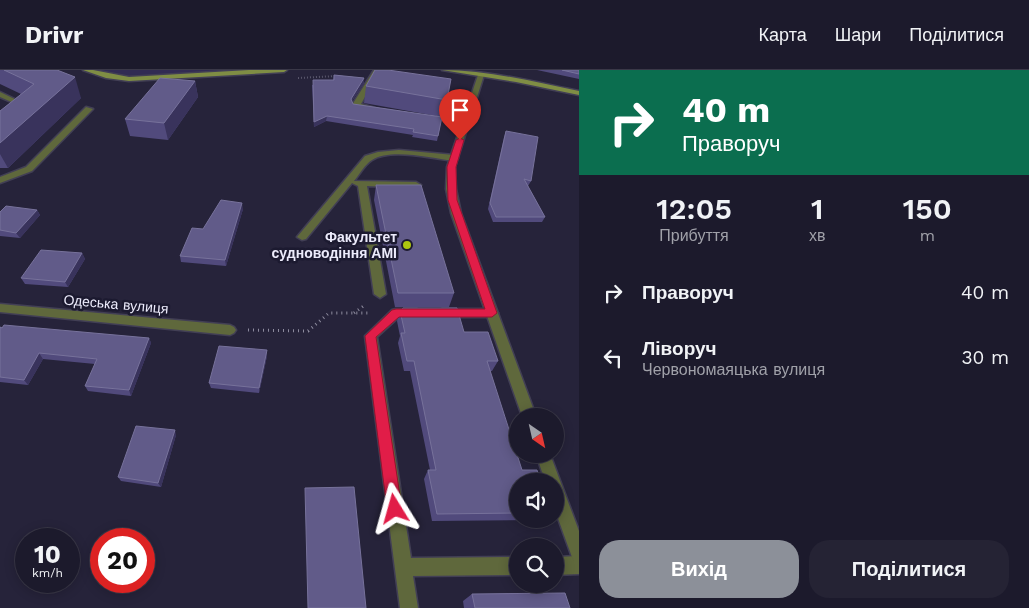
<!DOCTYPE html>
<html lang="uk">
<head>
<meta charset="utf-8">
<style>
	:root { --surface:#1c1a2c; --page:#252334; --text:#f1f3f6; --muted:#a0a1a9; --line:#3a3848; --accent:#8c9099 }
	body { margin:0; font-family:"Work Sans",sans-serif; background:var(--page); color:var(--text); height:100vh; display:flex; flex-direction:column; font-size:19px; white-space:nowrap }
	* { box-sizing:border-box; margin:0 }
	p { font-size:16px; color:var(--muted) }
	.icon { flex:none; width:28px; height:28px; fill:none; stroke:currentColor; stroke-width:2; stroke-linecap:round; stroke-linejoin:round }
	.map { position:relative; flex:1; overflow:hidden }
	.drawer { display:flex; flex-direction:column; background:var(--surface); width:450px }
	.drawer>* { flex:none }
	.guide { background:#0b6e4f; color:#fff; overflow:hidden }
	.needle { width:32px; rotate:146deg }
	.buttons { position:absolute; left:509px; top:338px; display:grid; gap:10px }
	.buttons a { display:grid; place-items:center; width:55px; height:55px; border-radius:50%; background:var(--surface); box-shadow:0 2px 12px #0003,0 0 0 1px var(--line); font-size:25px }
	.speed { position:absolute; left:15px; top:458px; display:flex; gap:10px; font-size:25px; font-weight:700; text-align:center }
	.speed>* { display:grid; place-content:center; width:65px; height:65px; border-radius:50%; background:var(--surface); box-shadow:0 2px 12px #0003,0 0 0 1px var(--line); line-height:1 }
	.speed small { font-size:12px; font-weight:400 }
	.speed .limit { border:8px solid #d22; background:#fff; color:#111 }
	.pin { position:absolute; display:grid; place-items:center; width:42px; height:42px; color:#fff; margin:-51px -21px; border-radius:50% 50% 50% 0; rotate:-45deg; box-shadow:0 0 5px #0007 }
	.pin .icon { rotate:45deg }
	.me { position:absolute; width:55px; margin:-28px; rotate:352deg; stroke-linejoin:round; filter:drop-shadow(0 0 4px #0008) }
	.turn { display:flex; align-items:center; gap:18px; height:105px; padding:0 20px; font-size:22px }
	.turn .icon { width:65px; height:65px; stroke-width:2.5 }
	.turn b { display:block; font-size:35px; line-height:42px }
	.eta { display:flex; justify-content:space-evenly; align-items:center; height:85px; text-align:center }
	.eta b { font-size:30px; font-weight:600; line-height:35px }
	.cta { display:flex; gap:10px; margin-top:auto; padding:10px 20px }
	.cta a { flex:1; height:58px; border-radius:20px; background:var(--accent); color:#fff; font-size:20px; font-weight:600; line-height:58px; text-align:center }
	.cta a+a { background:var(--page); color:var(--text) }
	ul { padding:0; list-style:none }
	li { display:flex; align-items:center; gap:15px; height:65px; padding:0 20px }
	li div { flex:1 }
	li b { display:block; font-size:19px }
	li em { font-style:normal }
	header { display:flex; align-items:center; gap:30px; box-sizing:border-box; height:70px; padding:0 25px; background:var(--surface); border-bottom:1px solid var(--line) }
	header strong { font-size:24px }
	nav { display:flex; gap:28px; margin-inline-start:auto; font-size:18px }
	main { display:flex; flex:1; min-height:0 }
	.map>svg:first-child { display:block }
</style>
</head>
<body>
<header>
<strong>Drivr</strong>
<nav><a>Карта</a><a>Шари</a><a>Поділитися</a></nav>
</header>
<main>
<div class="map">
<svg width="579" height="538" viewBox="0 0 579 538">
	<rect width="100%" height="100%" fill="#26233a"/>
	<path fill="#312b53" d="M97,0H238C201,2 130,13 97,0Z"/>
	<g fill="none" stroke-linecap="round" stroke-linejoin="round">
		<g stroke="#423f55" stroke-width="3">
			<path id="lane" d="M374,0H380L361,34L375,38L371,40L353,37L352,35Z
				M0,22L25,34L0,54V48L16,34L0,27Z
				M399,80L454,85L458,88L454,91C433,88 390,78 372,90C365,94 359,105 354,111L416,112L421,115L416,118L367,116L386,224L380,228L374,224L358,116L352,113L306,169L302,170L297,167L365,86L378,82Z
				M396,239H417L423,243L417,247H399L377,267L411,488L518,487V505L413,506L418,538H400L365,266L392,240Z
				M442,239H492L498,243L492,247H442L436,243Z
				M579,486V504L555,505V487Z"/>
		</g>
		<g stroke="#423f55" stroke-width="3">
			<path id="street" d="M481,3L484,5L455,97L456,119L461,143L536,346H522L451,143L446,119L447,97L478,5Z
				M86,37L93,39L32,101L0,113V107L26,97Z
				M0,234L230,255L234,257L236,260L234,263L230,265L0,242Z
				M536,384H550L579,461V493L573,490L555,440V411H545Z"/>
		</g>
		<g stroke="#423f55" stroke-width="3">
			<path id="secondary" d="M83,0H93L129,7L249,0H287L284,2L129,11L106,8Z
				M442,0C488,0 534,12 579,21V25L516,12Z"/>
		</g>
		<path stroke="#8e8c9f" stroke-width="2" stroke-dasharray="0.5 2.5" stroke-linecap="butt" d="M298,8L336,6"/>
		<path stroke="#8e8c9f" stroke-width="3" stroke-dasharray="1 4" stroke-linecap="butt" d="M354,243L365,235
			M248,260L308,261L329,243H368"/>
		<use href="#lane" fill="#5f683c" fill-rule="evenodd"/>
		<use href="#street" fill="#5f683c" fill-rule="evenodd"/>
		<use href="#secondary" fill="#7f8d44" fill-rule="evenodd"/>
	</g>
	<path fill="#514a7c" d="M0,0H57L81,28L8,98H0V41L21,24L0,14Z
		M537,0H579V9Z
		M334,5L364,8V13L352,31L353,34L442,47L437,71L412,67L413,65L326,51L314,57L312,15L333,10Z
		M451,9L442,47L364,33L366,16Z
		M195,11L198,27L168,70L130,66L125,49Z
		M506,61L531,111L528,116L545,147L542,152H493L488,139L504,67Z
		M376,115L454,223L449,237H395L374,130Z
		M243,139L226,196L181,192L180,186L203,159Z
		M37,140L40,145L20,168L0,166V142Z
		M82,183L85,189L68,217L25,214L21,208Z
		M400,241L464,262L498,291L492,301H490L518,411V449H544L543,450L432,451L424,409L428,400H430L410,301H404L398,273L400,266L397,251Z
		M0,257L149,268L151,273L131,326L88,321L85,316L95,294L43,289L28,315L0,312Z
		M267,280V286L259,323L211,318L209,313Z
		M176,365L161,417L121,411L118,407Z
		M472,524L570,538H464L463,531Z"/>
	<path fill="#39335c" d="M75,7L81,28L8,98L0,84V73Z
		M364,8V13L350,34L351,29Z
		M195,11L198,27L168,70L164,53Z
		M327,46L326,51L314,57V52Z
		M242,133L243,139L226,196L225,190Z
		M37,140L40,145L20,168L16,163Z
		M82,183L85,189L68,217L65,212Z
		M149,268L151,273L131,326L129,320Z
		M267,280V286L259,323V318Z
		M39,283L43,289L28,315L24,310Z
		M175,360L176,365L161,417L158,413Z"/>
	<path fill="#615b89" stroke="#77729b" d="M4,0H57L75,7L0,73V41L34,14Z
		M375,0H388L451,9L447,30L366,16Z
		M562,0H579V4Z
		M334,5L364,8L351,29L353,34L442,47L438,66L413,62L414,59L327,46L314,52L313,10H334Z
		M160,8L195,11L164,53L125,49Z
		M506,61L538,67L531,111L524,109L545,147H496L490,133Z
		M376,115H421L454,223H398Z
		M221,130L242,133L225,190L180,186L192,158L203,159Z
		M6,136L37,140L16,163L0,160V142Z
		M41,180L82,183L65,212L21,208Z
		M403,238H457L464,262H488L498,291H487L522,400H537L540,411H518V443L437,444L428,400H436L414,291H407L401,263H405L400,241Z
		M4,255L149,268L129,320L85,316L97,289L39,283L24,310L0,307V257L2,258Z
		M219,276L267,280L259,318L209,313Z
		M136,356L175,360L158,413L118,407Z
		M354,417L366,538H308L305,418Z
		M565,523L570,538H475L472,524Z"/>
	<path fill="#e11d48" stroke="#92132f" d="M460,68L464,70L456,97L457,130L497,243L492,247H399L376,267L402,439L400,444L395,446L390,444L387,439L365,266L392,240L396,239H485L448,130L447,97L456,70Z"/>
	<circle fill="#adc60e" stroke="#1c1a30" stroke-width="2" cx="407" cy="175" r="5"/>
	<g text-anchor="middle" stroke-width="5" stroke-linejoin="round" paint-order="stroke">
		<g font-size="14" font-weight="bold" fill="#ecebfb" stroke="#1c1a30" text-anchor="end">
			<text x="397" y="172">Факультет<tspan x="397" dy="16">судноводіння АМІ</tspan></text>
		</g>
		<g font-size="14" fill="#ecebfb" stroke="#1c1a30">
			<text transform="translate(116 234) rotate(5)" y="5">Одеська вулиця</text>
		</g>
	</g>
</svg>
<div class="buttons">
<a><svg class="needle" viewBox="-14 -14 28 28"><path d="M0-13l5 13h-10z" fill="#e53935"/><path d="M0 13l5-13h-10z" fill="#a0a1a9"/></svg></a>
<a><svg class="icon" aria-label="sound" viewBox="0 0 24 24"><path d="M4 9h4l5-4v14l-5-4H4zM17 9q2 3 0 6"/></svg></a>
<a><svg class="icon" aria-label="search" viewBox="0 0 24 24"><circle cx="10" cy="10" r="6"/><path d="M15 15l6 6"/></svg></a>
</div>
<div class="speed"><div>10<small>km/h</small></div><div class="limit">20</div></div>
<div class="pin" style="left:460px;top:70px;background:#d93025"><svg class="icon" aria-label="arrive" viewBox="0 0 24 24"><path d="M6 21V4h12l-3 4 3 4H6"/></svg></div>
<svg class="me" style="left:395px;top:439px" viewBox="-20 -20 40 40"><path d="M0-17L14 15 0 8-14 15z" fill="#e11d48" stroke="#fff" stroke-width="4"/></svg>
</div>
<section class="drawer">
<div class="guide">
<div class="turn"><svg class="icon" aria-label="right" viewBox="0 0 24 24"><path d="M7 20v-9h11M14 6l5 5-5 5"/></svg><div><b>40 m</b>Праворуч</div></div>
</div>
<div class="eta">
<div><b>12:05</b><p>Прибуття</p></div>
<div><b>1</b><p>хв</p></div>
<div><b>150</b><p>m</p></div>
</div>
<ul>
<li><svg class="icon" aria-label="right" viewBox="0 0 24 24"><path d="M7 20v-9h11M14 6l5 5-5 5"/></svg><div><b>Праворуч</b></div><em>40 m</em></li>
<li><svg class="icon" aria-label="left" viewBox="0 0 24 24"><path d="M17 20v-9H6M10 6l-5 5 5 5"/></svg><div><b>Ліворуч</b><p>Червономаяцька вулиця</p></div><em>30 m</em></li>
</ul>
<div class="cta"><a>Вихід</a><a>Поділитися</a></div>
</section>
</main>
</body>
</html>
